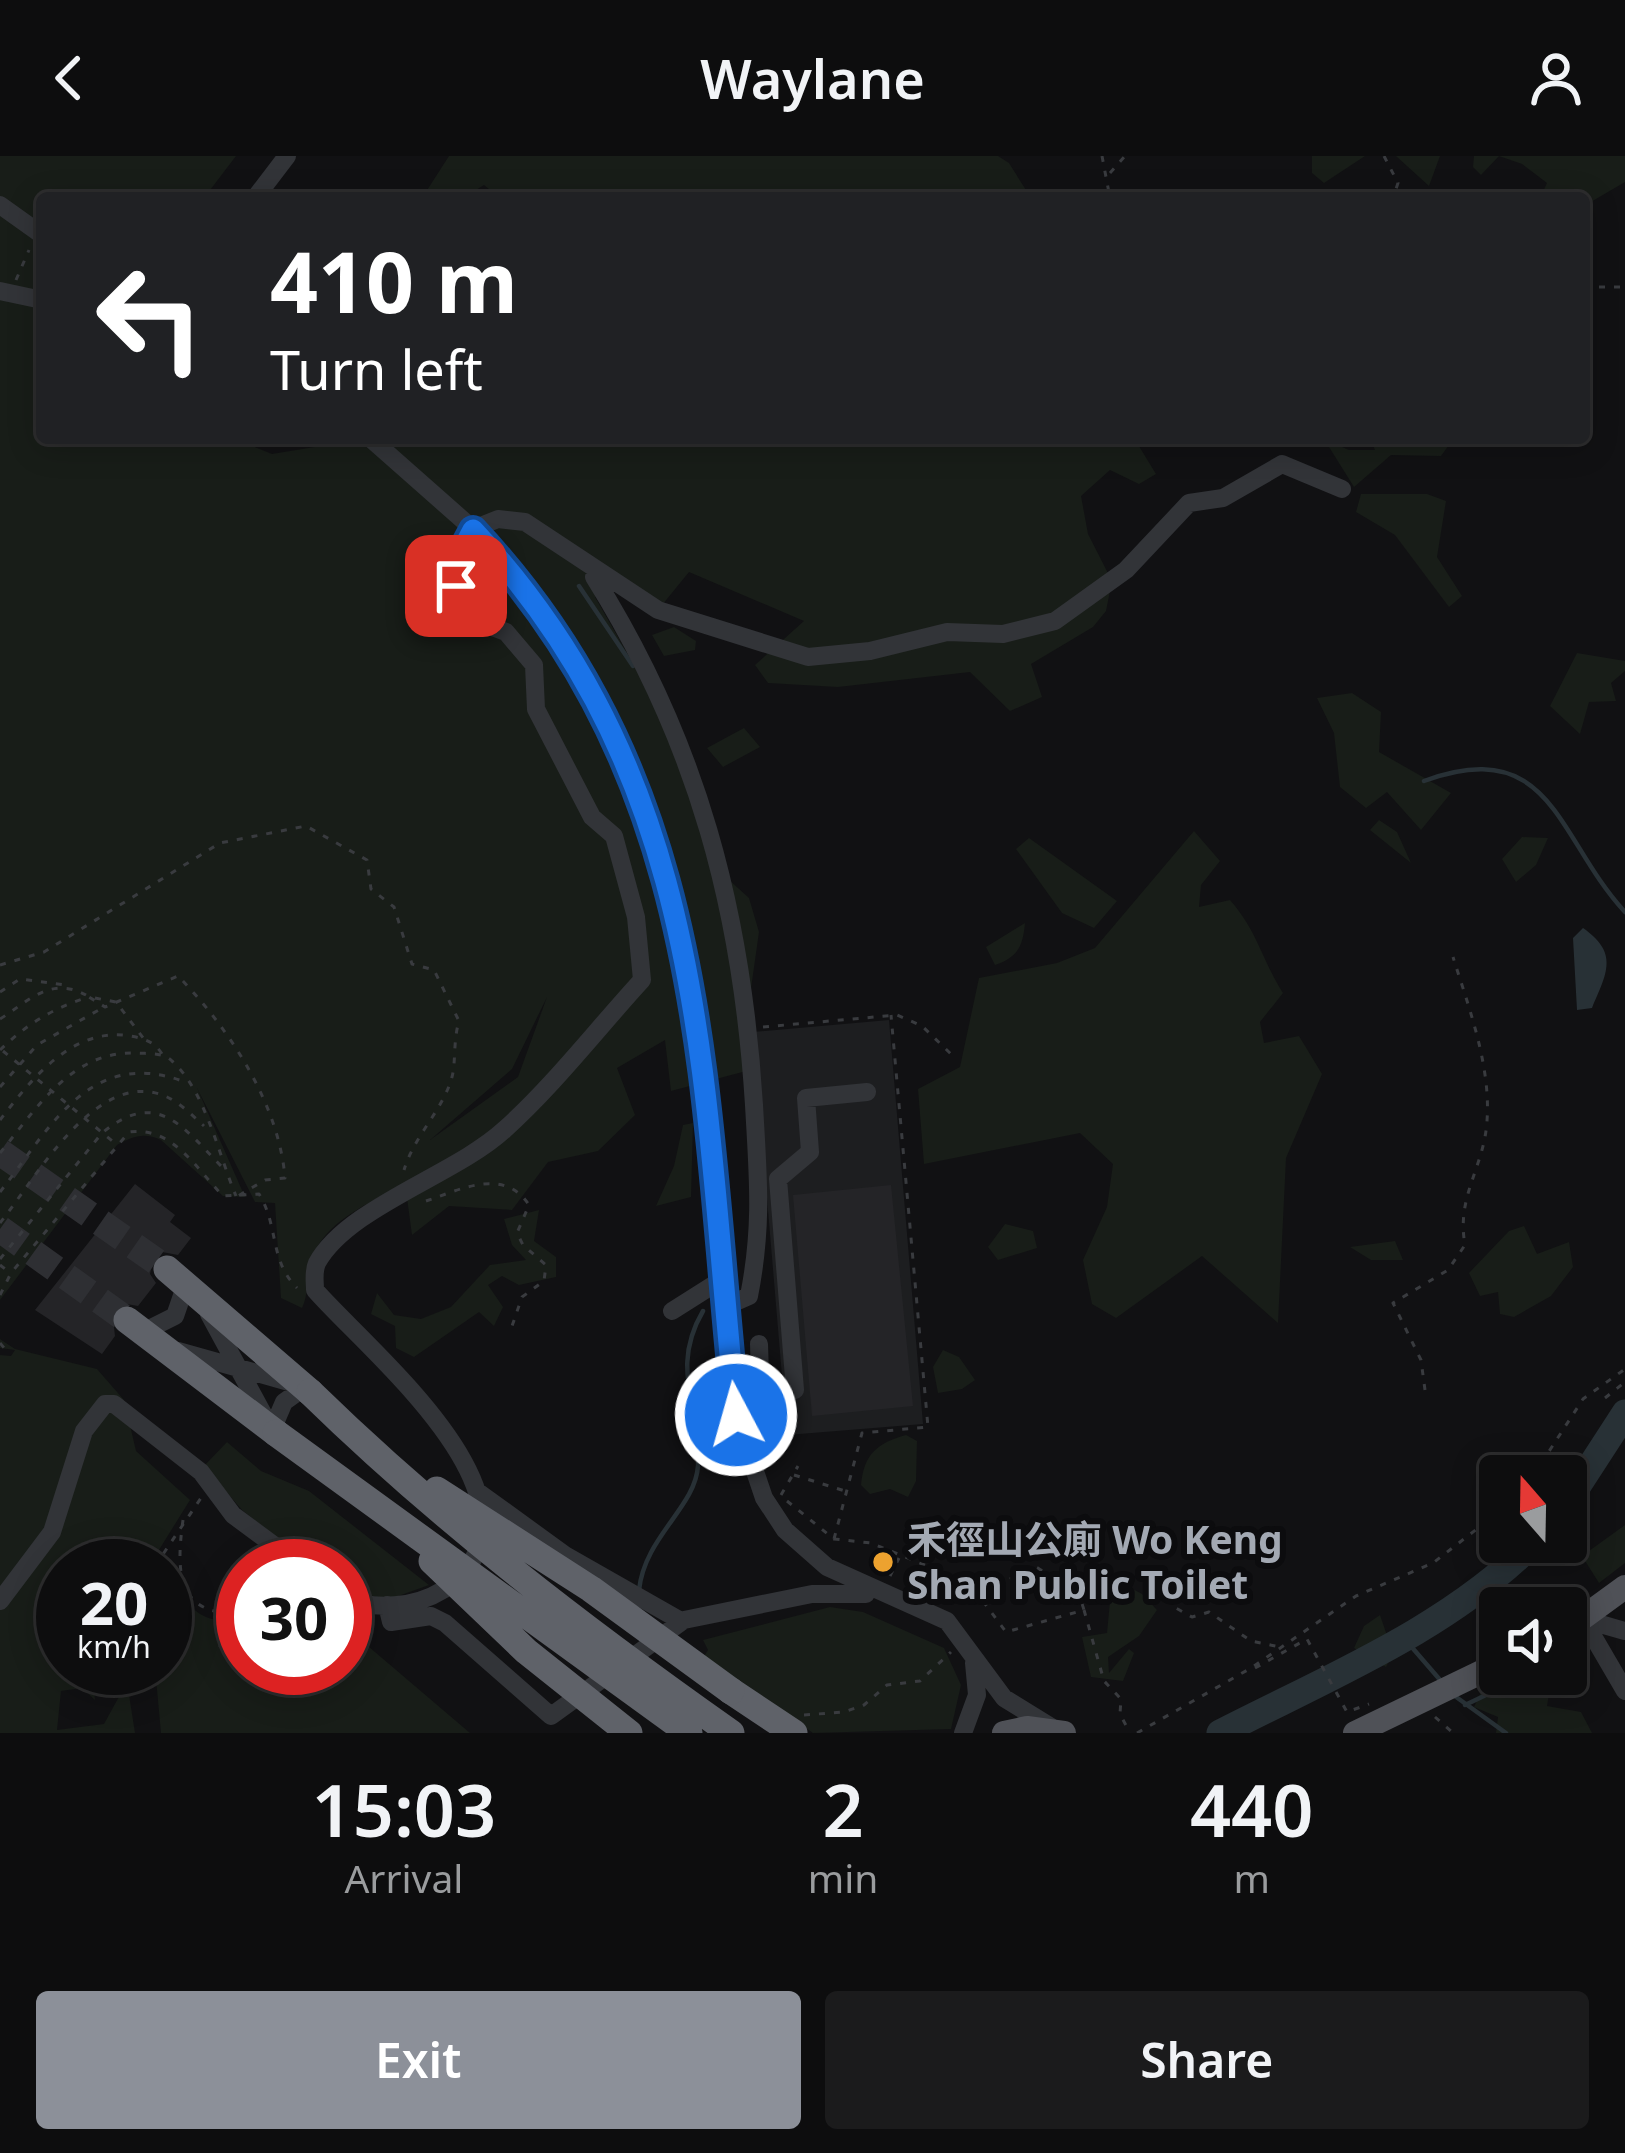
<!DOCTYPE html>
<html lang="en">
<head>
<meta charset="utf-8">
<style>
	:root { --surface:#0d0d0e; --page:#1b1b1c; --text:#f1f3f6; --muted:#9a9c9e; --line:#2d2d2e; --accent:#8c9099 }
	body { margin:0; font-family:"Noto Sans","Noto Sans SC",sans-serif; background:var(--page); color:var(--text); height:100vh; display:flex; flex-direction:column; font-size:45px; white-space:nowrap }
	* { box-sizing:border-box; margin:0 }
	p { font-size:39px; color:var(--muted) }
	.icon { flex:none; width:66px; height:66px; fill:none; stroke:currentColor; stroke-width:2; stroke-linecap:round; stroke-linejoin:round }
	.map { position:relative; height:1577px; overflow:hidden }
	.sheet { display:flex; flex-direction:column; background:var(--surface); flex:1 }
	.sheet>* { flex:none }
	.banner { position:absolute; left:36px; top:36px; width:1554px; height:252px; border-radius:12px; box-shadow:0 6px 30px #0003,0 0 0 3px var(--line); background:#202124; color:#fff; overflow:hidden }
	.needle { width:78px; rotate:340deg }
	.controls { position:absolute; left:1479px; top:1299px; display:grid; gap:24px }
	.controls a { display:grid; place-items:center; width:108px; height:108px; border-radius:12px; background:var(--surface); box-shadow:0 6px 30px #0003,0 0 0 3px var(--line); font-size:60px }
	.speed { position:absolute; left:36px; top:1383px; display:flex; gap:24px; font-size:60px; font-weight:700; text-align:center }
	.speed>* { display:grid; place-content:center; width:156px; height:156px; border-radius:50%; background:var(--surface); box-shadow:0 6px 30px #0003,0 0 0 3px var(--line); line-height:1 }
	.speed small { font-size:30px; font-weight:400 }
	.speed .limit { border:18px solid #d22; background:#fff; color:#111 }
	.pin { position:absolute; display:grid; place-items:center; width:102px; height:102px; color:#fff; margin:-51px; border-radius:24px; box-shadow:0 6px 18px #0006 }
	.me { position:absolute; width:132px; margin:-66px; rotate:354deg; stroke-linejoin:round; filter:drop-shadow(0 0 9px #0008) }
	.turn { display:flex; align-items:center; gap:42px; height:252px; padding:0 36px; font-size:54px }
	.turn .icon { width:156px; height:156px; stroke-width:2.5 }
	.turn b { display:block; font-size:84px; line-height:102px }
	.eta { display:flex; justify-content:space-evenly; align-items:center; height:204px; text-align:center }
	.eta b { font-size:72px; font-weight:600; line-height:84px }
	.button { display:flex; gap:24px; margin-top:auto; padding:24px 36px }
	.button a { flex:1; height:138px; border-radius:12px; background:var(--accent); color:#fff; font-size:48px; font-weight:600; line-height:138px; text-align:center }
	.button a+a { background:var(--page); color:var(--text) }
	header { display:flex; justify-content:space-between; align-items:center; height:156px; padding:0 36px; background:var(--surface); font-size:54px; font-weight:600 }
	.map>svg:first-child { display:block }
</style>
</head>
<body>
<header><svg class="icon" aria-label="back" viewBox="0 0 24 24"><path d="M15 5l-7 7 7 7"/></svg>Waylane<svg class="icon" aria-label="person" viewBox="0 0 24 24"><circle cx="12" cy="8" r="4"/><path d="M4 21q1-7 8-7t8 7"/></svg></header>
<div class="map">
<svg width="1625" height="1577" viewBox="0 0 1625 1577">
	<rect width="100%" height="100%" fill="#111113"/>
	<path fill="#1d1e20" d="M889,864L923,1268L787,1279L753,876Z"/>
	<path fill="#181d18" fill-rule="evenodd" d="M0,0H236L204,42H42V282H232L272,298L369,282H1134L1156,318L1139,328L1110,314L1081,340L1088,378L1112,425L1106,455L1093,471L1031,508L1042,541L1010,555L970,516L838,531L768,527L755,509L804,465L689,416L658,454L612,428L595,441L670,572L717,713L749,742L759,776L745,875L750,914L671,935L665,884L617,912L635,959L598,995L548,1006L512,1054L449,1050L412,1079L405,1027C370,1048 324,1064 311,1105C305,1121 310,1135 302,1152L281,1142L275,1047L255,1046L197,932L245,1041L223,1040L161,984C144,976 133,980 117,989L0,1144ZM547,841L518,921L430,984L512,913Z
		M449,0H998L1009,7L1031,42H500L484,29L463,42H422Z
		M1312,0H1365L1324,27L1312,17Z
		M1396,0H1440L1429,30Z
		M1474,0H1625V26L1584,50V42H1540L1547,27L1522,8L1499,0L1481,19L1473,11Z
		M1370,282H1461L1463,285L1449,289L1441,300L1391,299L1354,331L1324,283L1349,294H1375Z
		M1361,338H1427L1446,345L1437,401L1462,440L1449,451L1395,379L1356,356Z
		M674,471L696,485L695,494L664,500L652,479Z
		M1577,497L1625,505V515L1611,527L1616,545L1589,546L1580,578L1550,550Z
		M1352,537L1381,556L1379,596L1451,637L1421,674L1387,636L1366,652L1340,631L1334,577L1317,542Z
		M744,572L760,591L723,611L707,592Z
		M1379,664L1397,676L1411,707L1370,674Z
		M1194,675L1220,705L1201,729L1199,751L1230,744C1258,776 1261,802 1283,837L1260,866L1264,887L1299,880L1322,918L1286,1002L1278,1167L1202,1100L1116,1162L1092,1148L1083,1104L1107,1051L1113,1008L1080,977L924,1008L918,933L960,911L979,822L1057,807L1095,792Z
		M1522,681L1548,682L1536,709L1516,726L1502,703Z
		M1029,682L1117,745L1094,772L1062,757L1016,693Z
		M1025,767C1023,790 1018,801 995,809L986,791Z
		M693,967L691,1041L656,1050L674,1010L683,969Z
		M539,1054L534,1085L556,1101V1121L519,1129L502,1120L488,1129L503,1151L494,1170L479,1156L414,1201L396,1192L395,1170L371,1158L377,1137L394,1159L421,1163L451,1151L490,1109L526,1104L512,1089L504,1063Z
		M1005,1068L1033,1075L1037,1092L998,1104L988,1091Z
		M1524,1070L1537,1098L1569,1086L1573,1111L1551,1140L1514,1161L1500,1158L1498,1136L1480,1140L1469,1117L1509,1075Z
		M1395,1085L1403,1104H1371L1350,1091Z
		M0,1183L15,1193L97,1213L124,1244L136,1295L190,1344L149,1410H63V1512H92L95,1544L82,1532L61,1535L57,1574L104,1568L127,1526L135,1577H0V1199L11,1200L15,1194L0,1192Z
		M943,1194L959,1201L975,1224L962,1233L938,1237L933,1211Z
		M906,1279L917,1285L916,1325L908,1341L890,1333L870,1338L861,1329C864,1298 877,1287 906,1279Z
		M227,1286L261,1315L309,1335L429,1429L390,1443L345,1435V1410H312L242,1354L204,1310Z
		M1625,1369V1407L1599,1427L1582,1400Z
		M168,1407C182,1446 197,1471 243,1464V1512H345L348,1473L470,1577H161L155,1512H165Z
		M1118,1425L1142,1438L1157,1454L1139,1480L1108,1501L1109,1517L1129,1493L1134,1497L1123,1525L1091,1521L1082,1481L1107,1477L1110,1445Z
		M1485,1442L1524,1443L1526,1452H1500V1478L1476,1473Z
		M830,1451L863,1456L944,1492L961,1529L951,1573L813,1577L703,1502L708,1494L703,1484Z
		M1380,1459L1393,1497L1386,1511L1354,1492L1364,1470Z
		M1515,1518L1552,1520L1547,1550L1581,1556L1592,1577H1496L1498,1561L1474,1551L1481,1536Z"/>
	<path fill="#283136" d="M1583,772C1619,797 1607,817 1592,852L1577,854L1573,782Z"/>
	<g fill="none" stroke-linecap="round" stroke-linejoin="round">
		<path stroke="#283136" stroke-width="4.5" d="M579,430L633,510
			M1424,625C1553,578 1557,683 1625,756
			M639,1434C645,1380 695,1352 698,1310C701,1251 669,1213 703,1155
			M1403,1481L1441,1525
			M1566,1500L1574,1496
			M1452,1538L1506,1577
			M1465,1549L1530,1518"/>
		<path stroke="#283136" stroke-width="27" d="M1566,1348L1625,1257
			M1220,1577C1327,1522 1448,1473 1534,1386"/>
	</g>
	<path fill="#242427" d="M135,1028L175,1059L170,1066L191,1082L178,1099L162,1096L153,1102L150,1118L156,1127L138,1150L121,1147L112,1154L115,1180L102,1198L35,1154Z
		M891,1029L913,1250L812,1260L793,1039Z"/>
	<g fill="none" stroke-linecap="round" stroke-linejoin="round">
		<path stroke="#2e2f33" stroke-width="27" stroke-dasharray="27 14" stroke-linecap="butt" d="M0,996L167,1113
			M0,1073L127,1164"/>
		<path stroke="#393b3f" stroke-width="3" stroke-dasharray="6 9" stroke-linecap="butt" d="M1102,0L1110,42
			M1384,0L1398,27L1393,42
			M1110,17L1125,0
			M16,124L29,94
			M1584,131H1625
			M0,809L44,796L220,687L306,670L367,704L371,733L394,751L412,808L434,814L459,865C453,885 456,906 452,921C443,954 414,980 404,1014
			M0,836L20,823L65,829
			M95,842L116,846L144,883
			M0,863C30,844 51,820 86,839
			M763,871L897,859L922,870L952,899
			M0,894C27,868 53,852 89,841L105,851L178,820C229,872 279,948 285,1022L265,1024L238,1040
			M3,895L116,988
			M0,931L37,889L104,851
			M0,964C30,925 72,870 130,880C143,882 155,886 162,898
			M0,997C37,952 72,894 137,897C149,898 163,896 172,905C205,934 219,1000 236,1040
			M0,1036C50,972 90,890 185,926
			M426,1045C462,1033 504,1011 529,1049L517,1077L523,1089L546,1109L544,1125L522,1141L511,1173
			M0,1067C36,1022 98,909 167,941C180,947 193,960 204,970
			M0,1103L102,977C157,932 182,970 222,1011
			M0,1109L9,1116
			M0,1139L11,1117L129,976C172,970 195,1011 223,1040L259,1038C279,1070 269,1104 297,1132
			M0,1187L5,1193L0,1194
			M1425,1234L1421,1204L1393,1147L1448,1114L1465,1089C1456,1040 1484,1012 1487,965C1491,910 1469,852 1453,801
			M1605,1242L1625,1226
			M794,1319L845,1335
			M1533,1320L1583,1243L1625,1213
			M781,1339L798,1310
			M787,1345L834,1383L871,1387L954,1421L983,1445L1006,1476L1084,1454L1079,1438L1036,1411L978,1438
			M183,1364C176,1416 176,1461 243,1457
			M834,1383L862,1277L928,1271L891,859
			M155,1410L201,1342
			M890,1420L899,1402
			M1154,1427L1179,1437L1174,1451L1192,1461L1209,1456L1251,1485L1280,1491
			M1084,1454L1104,1525L1121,1543L1120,1558L1130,1577
			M220,1491L226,1458
			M1255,1512L1307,1483L1347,1556L1369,1548
			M804,1559L844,1556L864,1549L887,1529L920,1525L951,1496
			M1435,1561L1453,1577
			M1137,1577L1251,1512L1356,1440L1433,1407L1500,1355"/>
		<path stroke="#323438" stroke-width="18" d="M255,42L287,0
			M0,49L42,79
			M0,135L42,144
			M370,282L473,373L534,446L595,541L642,640L673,740L688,815L736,1259L764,1342L785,1374L827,1411L947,1465L1004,1542L1051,1571
			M594,421C698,587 742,755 754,949C758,1021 763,1069 749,1140L724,1151
			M672,1155L721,1124
			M209,1158L267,1265
			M143,1176L175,1160L186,1128
			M759,1188L760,1218L779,1278
			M178,1195L296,1228
			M795,1234L778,1023L810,996L806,942L867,936
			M272,1274L284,1246L305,1231
			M478,1336L565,1399L681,1465
			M345,1442C374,1455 416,1451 443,1434C565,1352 370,1197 315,1134C315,1125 313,1116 317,1107C348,1051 455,1019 504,974C554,929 597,873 642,824L636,761L614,680L592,661L536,553L534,509L506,476L482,467L459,437L455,408L473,373L498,363L525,366L658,454L808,501L870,495L947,476L1003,478L1055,465L1126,414L1189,347L1223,342L1282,308L1342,333
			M0,1445L52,1376L84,1275L105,1248H114L201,1316L233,1359L302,1410
			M387,1449L391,1466L431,1460L445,1467L551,1560L684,1464L812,1438H866
			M1583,1463L1625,1535
			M1583,1463L1625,1475
			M963,1577L977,1539L974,1507"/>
		<path stroke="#4f5157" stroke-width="24" d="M1566,1474L1625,1431
			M1004,1577L1027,1572L1064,1577
			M1355,1577L1500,1507"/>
		<path stroke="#5f6269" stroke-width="27" d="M167,1113L310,1236
			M127,1164L276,1277
			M731,1535L794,1577"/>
		<path stroke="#5f6269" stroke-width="27" d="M310,1236C440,1363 582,1472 731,1577
			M276,1277L689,1577
			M437,1334L591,1433L731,1535
			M432,1405L526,1495L629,1577"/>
	</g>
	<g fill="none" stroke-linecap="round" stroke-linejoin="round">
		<g stroke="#114b97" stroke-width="30">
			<path id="route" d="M456,430L455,408L473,374C713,631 701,931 736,1259"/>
		</g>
		<use href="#route" stroke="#1a73e8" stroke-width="21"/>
	</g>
	<circle fill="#eda22f" stroke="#0c0c0e" stroke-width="4.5" cx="883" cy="1406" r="12"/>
	<g text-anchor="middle" stroke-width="12" stroke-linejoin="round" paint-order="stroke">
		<g font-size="39" font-weight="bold" fill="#a3a9b3" stroke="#0c0c0e" text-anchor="start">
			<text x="907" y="1398">禾徑山公廁 Wo Keng<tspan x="907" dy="45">Shan Public Toilet</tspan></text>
		</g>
	</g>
</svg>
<div class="controls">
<a><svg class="needle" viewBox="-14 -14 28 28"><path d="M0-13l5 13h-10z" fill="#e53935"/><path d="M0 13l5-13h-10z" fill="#9a9c9e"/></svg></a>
<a><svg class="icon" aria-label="sound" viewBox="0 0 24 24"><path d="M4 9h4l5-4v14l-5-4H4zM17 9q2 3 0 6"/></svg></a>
</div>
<div class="speed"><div>20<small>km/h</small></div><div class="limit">30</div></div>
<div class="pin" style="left:456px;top:430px;background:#d93025"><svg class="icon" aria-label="arrive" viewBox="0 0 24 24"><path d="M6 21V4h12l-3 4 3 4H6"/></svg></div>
<svg class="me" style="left:736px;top:1259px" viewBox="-20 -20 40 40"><circle r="17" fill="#1a73e8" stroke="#fff" stroke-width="3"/><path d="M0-11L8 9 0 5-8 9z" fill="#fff"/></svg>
<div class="banner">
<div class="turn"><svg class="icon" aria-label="left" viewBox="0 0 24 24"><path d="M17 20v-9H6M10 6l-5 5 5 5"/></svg><div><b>410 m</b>Turn left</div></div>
</div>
</div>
<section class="sheet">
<div class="eta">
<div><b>15:03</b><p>Arrival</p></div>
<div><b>2</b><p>min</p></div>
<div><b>440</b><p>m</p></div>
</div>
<div class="button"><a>Exit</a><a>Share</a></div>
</section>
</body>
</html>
